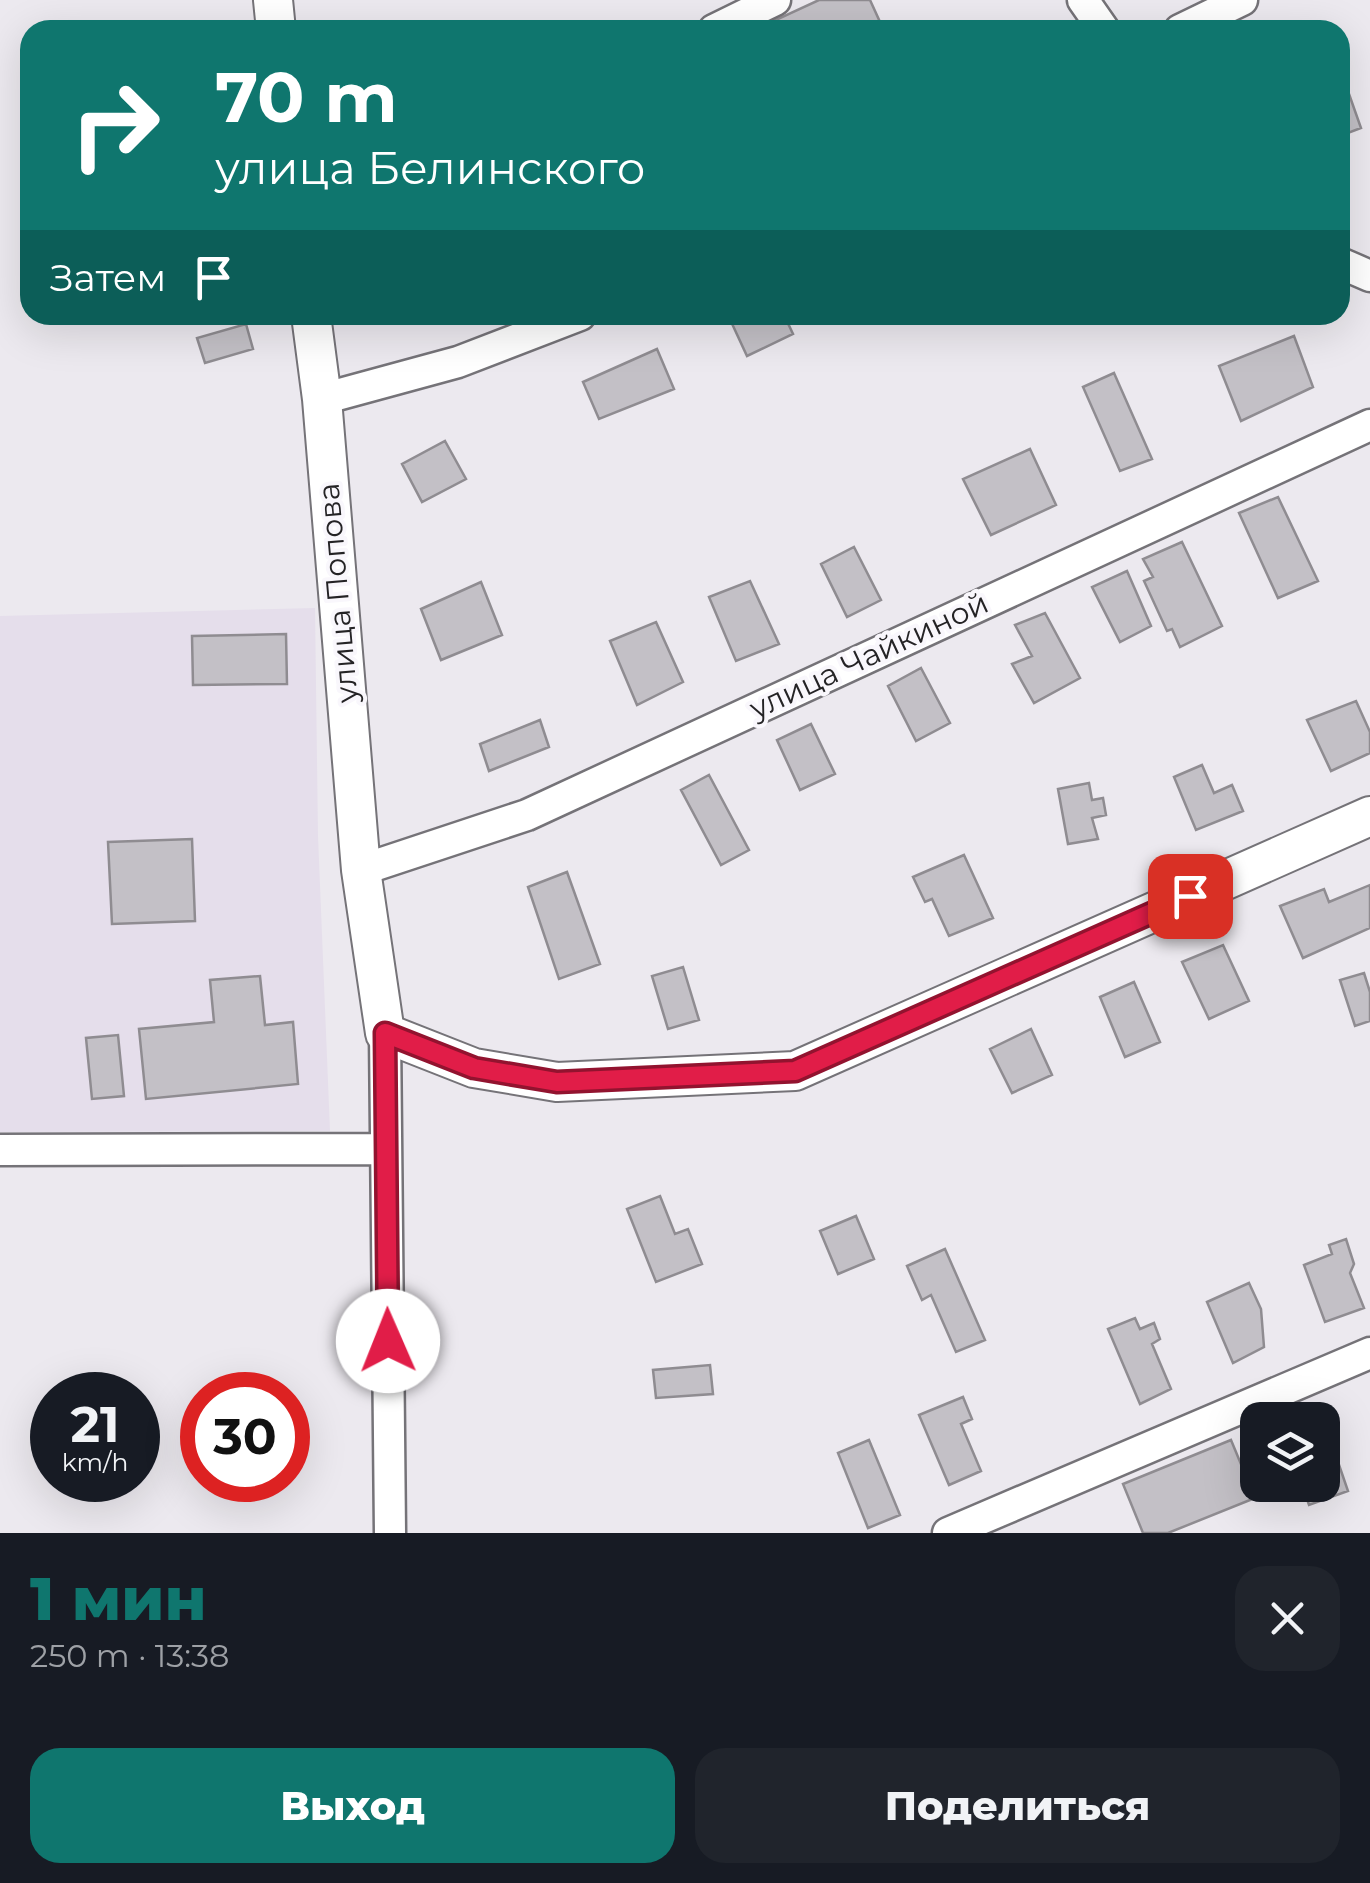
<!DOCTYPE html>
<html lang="ru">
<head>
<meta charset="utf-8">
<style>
	:root { --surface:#171b24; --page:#20242c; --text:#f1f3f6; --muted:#9ea1a6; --accent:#0f766e }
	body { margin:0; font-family:Montserrat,sans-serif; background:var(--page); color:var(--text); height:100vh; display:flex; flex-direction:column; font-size:38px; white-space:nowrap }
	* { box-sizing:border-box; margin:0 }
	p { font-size:32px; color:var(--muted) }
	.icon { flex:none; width:55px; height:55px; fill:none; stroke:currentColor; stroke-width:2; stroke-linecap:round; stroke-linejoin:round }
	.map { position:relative; height:1533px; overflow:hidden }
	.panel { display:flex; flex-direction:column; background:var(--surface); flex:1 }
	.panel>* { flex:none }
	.guide { position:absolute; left:20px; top:20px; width:1330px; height:305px; border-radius:30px; box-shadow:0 10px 40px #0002; background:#0f766e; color:#fff; overflow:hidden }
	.controls { position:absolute; left:1240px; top:1402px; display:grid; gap:20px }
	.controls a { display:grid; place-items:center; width:100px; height:100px; border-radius:20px; background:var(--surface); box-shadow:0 10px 40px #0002; font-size:50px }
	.speed { position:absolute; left:30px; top:1372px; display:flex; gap:20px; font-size:50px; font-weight:700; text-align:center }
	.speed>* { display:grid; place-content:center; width:130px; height:130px; border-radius:50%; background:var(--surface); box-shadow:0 10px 40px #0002; line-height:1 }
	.speed small { font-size:25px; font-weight:400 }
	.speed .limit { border:15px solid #d22; background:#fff; color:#111 }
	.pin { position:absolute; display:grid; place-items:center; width:85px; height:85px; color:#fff; margin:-42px; border-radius:20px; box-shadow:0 5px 15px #0006 }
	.me { position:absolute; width:110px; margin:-55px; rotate:359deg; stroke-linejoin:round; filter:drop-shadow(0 0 8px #0008) }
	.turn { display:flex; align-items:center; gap:35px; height:210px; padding:0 30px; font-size:45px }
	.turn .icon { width:130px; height:130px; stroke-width:2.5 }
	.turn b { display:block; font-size:70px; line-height:85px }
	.then { display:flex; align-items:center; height:95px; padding:0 30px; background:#0003; gap:20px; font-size:38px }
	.round { display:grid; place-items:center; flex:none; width:105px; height:105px; border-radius:30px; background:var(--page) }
	.head { display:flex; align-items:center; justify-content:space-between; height:170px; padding:0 30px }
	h1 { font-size:60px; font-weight:800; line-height:75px; color:var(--accent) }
	.button { display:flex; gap:20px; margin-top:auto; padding:20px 30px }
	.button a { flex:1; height:115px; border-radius:30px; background:var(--accent); color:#fff; font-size:40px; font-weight:800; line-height:115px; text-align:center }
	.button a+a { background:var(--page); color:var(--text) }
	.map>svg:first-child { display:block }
</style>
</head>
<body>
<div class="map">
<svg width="1370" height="1533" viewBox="0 0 1370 1533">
	<rect width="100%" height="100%" fill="#ece9ef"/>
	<path fill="#e5deeb" d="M315,608L318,836L330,1131L0,1132V616Z"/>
	<path fill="#c3c0c6" stroke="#8f8c91" stroke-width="2.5" d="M819,0H870L880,22L863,30H754Z
		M1349,94L1361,128L1340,136V97Z
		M728,315H784L793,334L747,356Z
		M246,324L253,349L205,363L197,338Z
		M1294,336L1313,387L1241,421L1219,366Z
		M657,349L674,389L599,419L583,382Z
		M1114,373L1152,459L1120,471L1083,387Z
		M445,441L466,479L422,502L402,464Z
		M1030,449L1056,505L991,535L963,479Z
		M1278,497L1318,581L1278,598L1239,513Z
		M1182,542L1222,626L1180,647L1172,629L1167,631L1144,581L1153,577L1143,559Z
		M854,547L881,600L847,617L821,564Z
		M1127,571L1151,626L1120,642L1092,587Z
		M750,581L779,644L736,661L709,597Z
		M481,582L502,635L441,660L421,609Z
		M1045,613L1080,678L1034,703L1012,664L1032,656L1015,625Z
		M656,622L683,682L637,705L610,641Z
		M286,634L287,684L193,685L192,636Z
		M921,668L950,723L916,741L888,686Z
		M1356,701L1370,732V753L1331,771L1307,720Z
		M540,720L549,747L489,771L480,744Z
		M811,724L835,774L800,790L777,740Z
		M1202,765L1214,793L1232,785L1243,811L1196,830L1174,777Z
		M709,775L749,850L721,865L681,790Z
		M1089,783L1092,800L1103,798L1106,815L1092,818L1098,839L1068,844L1058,789Z
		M192,839L195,921L112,924L108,842Z
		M964,855L993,918L949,936L932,899L925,902L913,877Z
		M567,872L600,964L559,979L528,887Z
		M1370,885V928L1303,958L1280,906L1324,889L1329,902Z
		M1223,945L1249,1001L1209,1019L1182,962Z
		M683,967L699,1020L668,1029L652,976Z
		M1364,973L1370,992V1021L1355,1026L1340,980Z
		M260,976L265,1025L293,1022L298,1084L146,1099L139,1029L214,1022L210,980Z
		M1134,982L1160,1042L1125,1057L1100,997Z
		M1031,1029L1052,1075L1012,1093L990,1049Z
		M118,1035L124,1096L92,1099L86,1038Z
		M660,1196L675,1234L688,1229L702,1264L656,1282L627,1209Z
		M856,1216L874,1259L838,1274L820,1231Z
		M1346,1239L1354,1264L1350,1273L1364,1308L1325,1322L1304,1265L1332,1254L1329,1245Z
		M945,1249L985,1340L956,1352L931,1295L922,1300L907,1266Z
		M1249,1283L1261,1309L1264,1347L1233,1363L1207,1302Z
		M1135,1318L1140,1329L1154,1323L1160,1339L1152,1344L1171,1389L1140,1404L1108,1329Z
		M710,1365L713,1394L656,1398L653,1370Z
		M963,1397L972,1419L961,1424L981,1471L949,1485L919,1415Z
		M1326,1427L1348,1491L1309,1505L1302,1485H1322Z
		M869,1440L900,1515L868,1528L838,1453Z
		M1231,1440L1255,1498L1168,1533H1143L1123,1484Z"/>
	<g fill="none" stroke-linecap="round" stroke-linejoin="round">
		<g stroke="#757378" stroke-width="35">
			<path id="minor" d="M1083,0L1104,30
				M714,30L775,0
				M1180,30L1242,0
				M1340,263L1370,276
				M322,399L458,362L580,315
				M361,870L527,815L1370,425
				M385,1033L390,1533
				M0,1150L386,1149
				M948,1533L1370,1353"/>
		</g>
		<g stroke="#757378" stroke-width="42">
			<path id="tertiary" d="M273,0L276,30
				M311,315L322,399L361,870L385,1033L474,1068L557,1082L795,1071L1370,816"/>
		</g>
		<use href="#minor" stroke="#fff" stroke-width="30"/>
		<use href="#tertiary" stroke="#fff" stroke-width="38"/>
	</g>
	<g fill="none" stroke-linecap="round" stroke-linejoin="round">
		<g stroke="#92132f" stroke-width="25">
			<path id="route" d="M388,1341L385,1033L474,1068L557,1082L795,1071L1190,896"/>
		</g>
		<use href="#route" stroke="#e11d48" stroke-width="18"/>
	</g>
	<g text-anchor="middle" stroke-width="8" stroke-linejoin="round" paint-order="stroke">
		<g font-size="30" fill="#242325" stroke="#f9f7fc">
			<text transform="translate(338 593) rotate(-95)" y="10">улица Попова</text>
			<text transform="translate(869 656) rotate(-25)" y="10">улица Чайкиной</text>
		</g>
	</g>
</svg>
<div class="controls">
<a><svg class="icon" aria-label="layers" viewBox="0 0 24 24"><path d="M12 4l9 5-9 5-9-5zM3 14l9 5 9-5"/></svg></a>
</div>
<div class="speed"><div>21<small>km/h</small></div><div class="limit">30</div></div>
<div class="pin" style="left:1190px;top:896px;background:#d93025"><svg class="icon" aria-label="arrive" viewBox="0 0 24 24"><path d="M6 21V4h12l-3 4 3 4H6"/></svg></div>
<svg class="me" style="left:388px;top:1341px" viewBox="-20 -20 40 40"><circle r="19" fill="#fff"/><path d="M0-13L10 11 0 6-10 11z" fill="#e11d48"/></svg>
<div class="guide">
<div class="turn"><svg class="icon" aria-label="right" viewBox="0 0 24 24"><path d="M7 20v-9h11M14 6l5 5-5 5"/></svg><div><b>70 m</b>улица Белинского</div></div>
<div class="then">Затем<svg class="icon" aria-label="arrive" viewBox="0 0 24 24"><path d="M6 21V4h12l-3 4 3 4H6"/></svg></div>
</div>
</div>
<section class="panel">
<div class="head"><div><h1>1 мин</h1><p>250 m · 13:38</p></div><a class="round"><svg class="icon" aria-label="close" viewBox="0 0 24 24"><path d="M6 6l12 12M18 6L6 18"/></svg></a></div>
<div class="button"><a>Выход</a><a>Поделиться</a></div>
</section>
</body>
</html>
